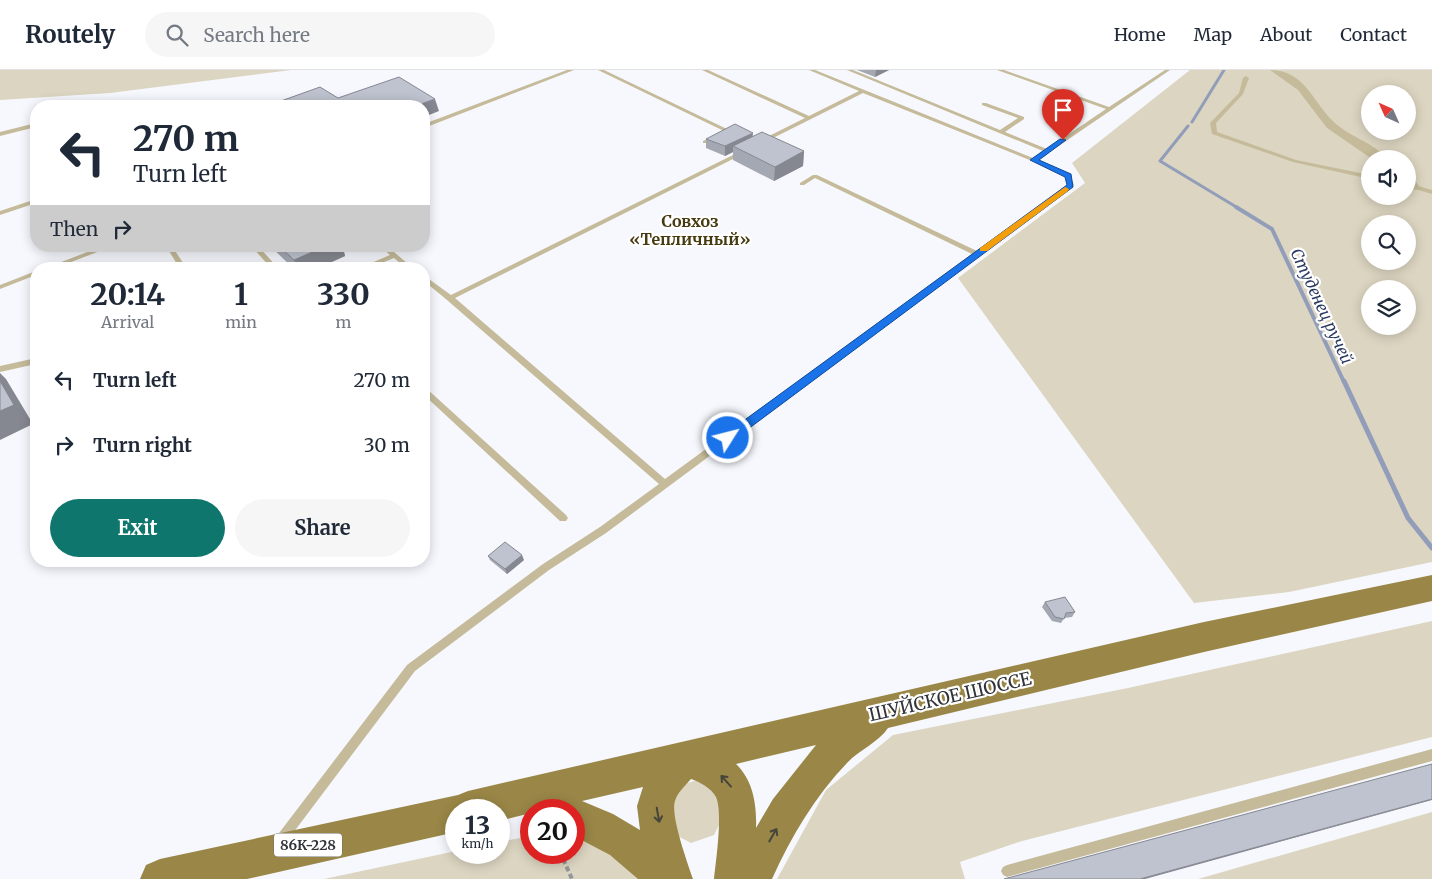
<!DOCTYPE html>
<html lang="en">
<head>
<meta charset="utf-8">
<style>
	:root { --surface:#fff; --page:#f6f6f7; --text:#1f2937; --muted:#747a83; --line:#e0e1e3; --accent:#0f766e }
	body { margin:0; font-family:Merriweather,serif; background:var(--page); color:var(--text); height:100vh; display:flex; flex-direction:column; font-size:19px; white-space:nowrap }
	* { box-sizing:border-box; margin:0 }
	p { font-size:16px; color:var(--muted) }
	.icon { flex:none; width:28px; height:28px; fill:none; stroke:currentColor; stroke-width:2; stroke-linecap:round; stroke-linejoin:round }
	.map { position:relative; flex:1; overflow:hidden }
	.side { position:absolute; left:30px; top:192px; width:400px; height:305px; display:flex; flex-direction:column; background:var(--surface); border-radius:20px; box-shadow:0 2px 12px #0003 }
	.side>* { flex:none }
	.banner { position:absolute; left:30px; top:30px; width:400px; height:152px; border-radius:20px; box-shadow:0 2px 12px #0003; background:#fff; color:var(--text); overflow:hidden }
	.needle { width:32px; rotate:315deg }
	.controls { position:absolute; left:1361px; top:15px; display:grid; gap:10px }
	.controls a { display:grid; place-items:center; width:55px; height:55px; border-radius:50%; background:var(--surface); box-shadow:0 2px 12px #0003; font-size:25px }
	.speed { position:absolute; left:445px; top:729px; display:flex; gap:10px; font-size:25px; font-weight:700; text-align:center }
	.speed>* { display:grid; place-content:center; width:65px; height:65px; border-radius:50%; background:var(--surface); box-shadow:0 2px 12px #0003; line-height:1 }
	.speed small { font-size:12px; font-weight:400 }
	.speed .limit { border:8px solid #d22; background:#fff; color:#111 }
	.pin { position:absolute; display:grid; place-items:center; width:42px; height:42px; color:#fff; margin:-51px -21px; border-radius:50% 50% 50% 0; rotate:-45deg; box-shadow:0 0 5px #0007 }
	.pin .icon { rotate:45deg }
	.me { position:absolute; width:55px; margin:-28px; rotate:54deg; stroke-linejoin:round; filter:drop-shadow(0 0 4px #0008) }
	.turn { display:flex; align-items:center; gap:18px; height:105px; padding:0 20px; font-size:22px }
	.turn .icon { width:65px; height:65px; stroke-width:2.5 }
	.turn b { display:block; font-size:35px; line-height:42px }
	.then { display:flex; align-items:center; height:48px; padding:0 20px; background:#0003; gap:10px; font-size:19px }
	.eta { display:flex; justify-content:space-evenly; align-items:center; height:85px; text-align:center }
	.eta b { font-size:30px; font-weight:700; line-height:35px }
	.cta { display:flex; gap:10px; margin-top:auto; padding:10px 20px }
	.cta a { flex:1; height:58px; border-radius:30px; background:var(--accent); color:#fff; font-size:20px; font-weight:700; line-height:58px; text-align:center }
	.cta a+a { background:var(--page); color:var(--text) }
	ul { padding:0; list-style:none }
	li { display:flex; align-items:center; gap:15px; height:65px; padding:0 20px }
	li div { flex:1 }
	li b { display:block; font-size:19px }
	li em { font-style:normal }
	header { display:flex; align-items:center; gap:30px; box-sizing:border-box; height:70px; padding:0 25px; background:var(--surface); border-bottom:1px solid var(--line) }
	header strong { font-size:24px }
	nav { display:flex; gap:28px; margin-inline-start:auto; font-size:18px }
	.search { width:350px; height:45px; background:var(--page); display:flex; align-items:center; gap:12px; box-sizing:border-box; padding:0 18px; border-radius:28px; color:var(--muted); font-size:19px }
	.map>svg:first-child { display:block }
</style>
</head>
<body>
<header>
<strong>Routely</strong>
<div class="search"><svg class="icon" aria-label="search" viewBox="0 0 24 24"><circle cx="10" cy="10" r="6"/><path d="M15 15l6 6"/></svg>Search here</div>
<nav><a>Home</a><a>Map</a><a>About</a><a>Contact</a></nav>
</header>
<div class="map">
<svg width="1432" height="809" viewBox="0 0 1432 809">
	<rect width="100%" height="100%" fill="#f6f8fd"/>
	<path fill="#dcd5c1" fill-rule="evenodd" d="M0,0H291L110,23L0,30Z
		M1190,0H1432V492L1289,522L1194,533L958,208L1085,113L1072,93ZM1370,24H1408V61H1370ZM1370,89H1408V126H1370ZM1370,154H1408V191H1370ZM1370,219H1408V256H1370Z
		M1432,551V667L1022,771L960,792L965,809H777L826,720L893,665L1128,618Z
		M697,710L718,721L725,743L714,765L691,773L670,762L675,717Z
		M1432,742V809H1198Z
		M531,766V782H574V770L589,772L648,809H324L456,781L499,782V772Z"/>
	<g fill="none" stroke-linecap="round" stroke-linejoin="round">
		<path stroke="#929db9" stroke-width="3" d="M1192,52L1224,0
			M1188,56L1160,91L1238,138"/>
		<path stroke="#929db9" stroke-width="4" d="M1236,137L1272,159L1344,312"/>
		<path stroke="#929db9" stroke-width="5" d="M1344,311L1408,448L1432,478"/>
		<path stroke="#94969b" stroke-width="4" stroke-dasharray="5 3" stroke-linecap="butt" d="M560,782L572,809"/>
		<path fill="#c5bb9a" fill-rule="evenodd" d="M567,0H574L424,58V54Z
			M598,0H604L731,61L707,73H703V71L724,61Z
			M702,0H708L809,46L859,21L809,0H815L1033,88L1043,81L847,0H853L1000,60L1018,48L982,35V33H986L1024,47V49L1005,62L1047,79L1106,39L997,0H1004L1109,37L1165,0H1170L1038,90L1070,105L1074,115L1073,116L606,463L549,500L415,601L284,775L280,777L276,775L274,771L276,767L407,595L543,494L600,457L659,414L447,230L424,211V206L426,207L451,225L741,81H745V83L455,228L665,409L972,184L815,108L804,115H800V113L813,105H817L977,181L1068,114L1065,107L1032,91L863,23L765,72H761V70L805,48Z
			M1246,6L1249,8L1243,24L1216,53L1217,62L1296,90L1370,105V109L1293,92L1212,64L1210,53L1239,23L1243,8Z
			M36,53V57L0,66V62Z
			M1408,113L1432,120V124L1408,117Z
			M36,129V133L0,145V141Z
			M103,176H113L53,199H43Z
			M166,176H172L187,199H180Z
			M251,176H258L279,199H272Z
			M380,176H387L414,199H407L394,188L367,199H357L390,185Z
			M36,201V205L0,219V215Z
			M36,288V294L0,302V296Z
			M424,318L427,319L566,445L568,448L566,451H560L424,325Z
			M1432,679V691L1007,807L1003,805L1001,801L1003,797L1007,795Z"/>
		<path fill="#c5bb9a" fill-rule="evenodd" d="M1270,0C1306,0 1313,34 1336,54C1351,67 1374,73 1387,89H1372L1327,58L1298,20Z
			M1408,107L1413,108L1419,116L1418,119L1413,120L1408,118Z"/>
		<path fill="#9a8747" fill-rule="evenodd" d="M1432,505V531L1204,582L888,658C879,672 859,680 847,693C815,726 791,767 772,809H714C716,790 723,742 716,727C711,718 700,712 691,709C686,715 677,723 675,731C670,745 688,794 693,809H638L610,785L574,766V740H558L559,737L546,740H531V743L499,751V740H456V762L247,809H140L146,795L160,789L458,725L468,721L1204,552ZM816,675L773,729L756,758C757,735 753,710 736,694ZM643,717L637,736L640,760L613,744L582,731Z"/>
	</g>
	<path fill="#a3a8b2" d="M857,0H889L875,7Z
		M752,66L804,81L803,96L774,111L733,90V82L725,86L706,78V69Z
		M270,176H356L344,182L345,186L316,199H294Z
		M488,486L524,490L507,504L490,490Z
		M1045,532L1075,542L1072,547L1064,548L1061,553L1052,551L1042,537Z"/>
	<path fill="#858891" d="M876,0H889L875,7Z
		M435,29L439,41L424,47V36H415Z
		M753,63L752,72L733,76V82L725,86V76Z
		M804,81L803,96L774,111L775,97Z
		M326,176H356L344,182L345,186L316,199H298L294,190Z
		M0,303L6,309L33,354L0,370Z
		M522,485L524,490L507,504L505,499Z
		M1432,729V730L1145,809H1140Z"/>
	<path fill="#bec3cf" stroke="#858891" d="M399,7L435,29L415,36H267L320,17L338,28Z
		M735,54L753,63L725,76L706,69Z
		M762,62L804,81L775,97L733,76Z
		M279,176H326L294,190Z
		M0,311L14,335L0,341Z
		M505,472L522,485L505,499L488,486Z
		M1065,527L1075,542L1066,543L1064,549L1055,547L1045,532Z
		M1432,694V729L1140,809H1004Z"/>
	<defs><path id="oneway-shaft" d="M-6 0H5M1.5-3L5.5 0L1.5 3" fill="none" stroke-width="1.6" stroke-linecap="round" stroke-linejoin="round" transform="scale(1.25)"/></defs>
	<g stroke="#46443b">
		<use href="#oneway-shaft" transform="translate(726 711) rotate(-132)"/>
		<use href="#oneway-shaft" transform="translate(658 745) rotate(80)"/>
		<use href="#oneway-shaft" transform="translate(773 765) rotate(-60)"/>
	</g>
	<path fill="#1a73e8" stroke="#114b97" d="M1060,69L1066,70L1039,90L1071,104L1073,117L732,371H724L722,368L724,365L1067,115L1065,107L1030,90Z"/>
	<path fill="#f59e0b" d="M1065,117L1069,119L1068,121L987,181H980V178Z"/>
	<g text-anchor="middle" stroke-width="4.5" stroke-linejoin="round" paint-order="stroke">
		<rect fill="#fff" stroke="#6f7074" stroke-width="1" x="274" y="763.5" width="68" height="23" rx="4"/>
		<g font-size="14" font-weight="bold" fill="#313338">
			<text x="308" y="780">86К-228</text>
		</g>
		<g font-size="16" font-weight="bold" fill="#453a10" stroke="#fff">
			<text x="690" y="157">Совхоз<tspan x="690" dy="18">«Тепличный»</tspan></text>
		</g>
		<g font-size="16" font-style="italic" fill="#2a3961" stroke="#fff">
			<text transform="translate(1322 236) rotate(65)" y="6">Студенец ручей</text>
		</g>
		<g font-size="18" fill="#313338" stroke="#fff">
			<text transform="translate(950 627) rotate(-13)" y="6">ШУЙСКОЕ ШОССЕ</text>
		</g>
	</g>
</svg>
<div class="controls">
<a><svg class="needle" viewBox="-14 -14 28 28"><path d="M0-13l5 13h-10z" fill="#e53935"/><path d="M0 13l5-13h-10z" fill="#747a83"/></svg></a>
<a><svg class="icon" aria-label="sound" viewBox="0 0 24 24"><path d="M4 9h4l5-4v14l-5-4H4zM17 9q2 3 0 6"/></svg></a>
<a><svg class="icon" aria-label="search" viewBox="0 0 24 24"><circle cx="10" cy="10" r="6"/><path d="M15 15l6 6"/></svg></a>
<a><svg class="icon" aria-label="layers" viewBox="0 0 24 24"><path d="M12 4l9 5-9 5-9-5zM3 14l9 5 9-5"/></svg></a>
</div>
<div class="speed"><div>13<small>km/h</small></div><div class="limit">20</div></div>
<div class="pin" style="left:1063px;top:70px;background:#d93025"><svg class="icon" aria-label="arrive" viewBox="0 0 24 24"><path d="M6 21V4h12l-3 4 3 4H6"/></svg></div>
<svg class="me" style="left:728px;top:368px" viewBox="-20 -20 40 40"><circle r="17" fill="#1a73e8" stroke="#fff" stroke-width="3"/><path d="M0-11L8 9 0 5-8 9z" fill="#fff"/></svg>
<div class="banner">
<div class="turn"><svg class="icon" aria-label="left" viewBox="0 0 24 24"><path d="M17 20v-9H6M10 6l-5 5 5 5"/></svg><div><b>270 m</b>Turn left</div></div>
<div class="then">Then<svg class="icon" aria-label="right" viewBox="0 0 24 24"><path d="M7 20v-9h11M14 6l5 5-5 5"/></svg></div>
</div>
<section class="side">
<div class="eta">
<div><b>20:14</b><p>Arrival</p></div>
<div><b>1</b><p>min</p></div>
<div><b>330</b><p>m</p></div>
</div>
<ul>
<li><svg class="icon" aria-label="left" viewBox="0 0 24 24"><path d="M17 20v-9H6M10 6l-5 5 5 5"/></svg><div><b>Turn left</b></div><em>270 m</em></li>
<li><svg class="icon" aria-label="right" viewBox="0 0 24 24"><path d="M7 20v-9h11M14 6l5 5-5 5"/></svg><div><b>Turn right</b></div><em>30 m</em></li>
</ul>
<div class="cta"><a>Exit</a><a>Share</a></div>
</section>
</div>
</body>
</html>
